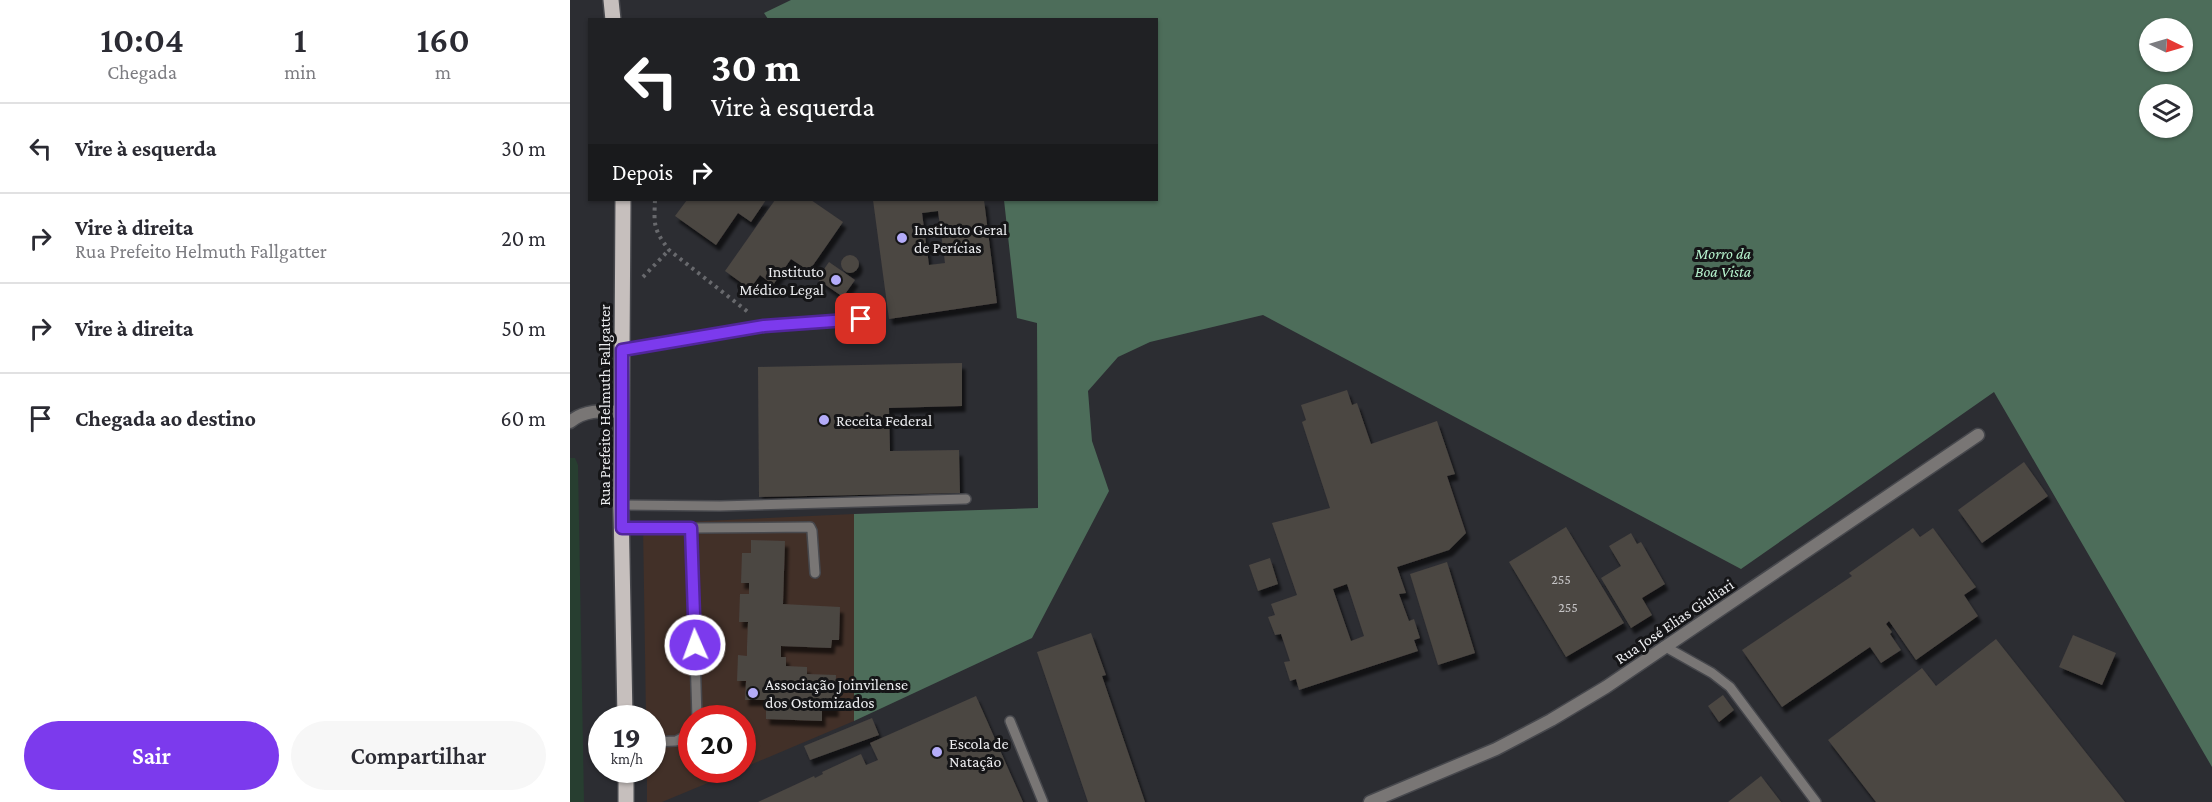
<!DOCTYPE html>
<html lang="pt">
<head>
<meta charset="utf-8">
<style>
	:root { --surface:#fff; --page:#f7f7f7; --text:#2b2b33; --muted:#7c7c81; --line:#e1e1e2; --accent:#7c3aed }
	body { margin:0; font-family:"Crimson Pro",serif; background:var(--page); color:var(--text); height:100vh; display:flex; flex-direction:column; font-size:22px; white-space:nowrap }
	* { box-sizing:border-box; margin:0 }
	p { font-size:20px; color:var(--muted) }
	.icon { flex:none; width:33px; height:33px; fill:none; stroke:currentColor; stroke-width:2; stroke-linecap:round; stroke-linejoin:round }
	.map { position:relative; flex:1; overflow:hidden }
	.drawer { display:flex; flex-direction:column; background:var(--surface); width:570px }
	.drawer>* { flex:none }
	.hud { position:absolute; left:18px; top:18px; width:570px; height:183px; border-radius:0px; box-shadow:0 2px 4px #0004; background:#202124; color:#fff; overflow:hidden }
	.needle { width:39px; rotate:95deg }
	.tools { position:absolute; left:1569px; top:18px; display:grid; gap:12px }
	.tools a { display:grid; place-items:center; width:54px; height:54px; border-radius:50%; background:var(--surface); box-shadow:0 2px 4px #0004; font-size:30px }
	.speed { position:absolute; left:18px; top:705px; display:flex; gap:12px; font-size:30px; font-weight:700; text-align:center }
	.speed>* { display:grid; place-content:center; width:78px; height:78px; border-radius:50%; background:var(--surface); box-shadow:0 2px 4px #0004; line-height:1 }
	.speed small { font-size:15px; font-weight:400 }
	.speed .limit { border:9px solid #d22; background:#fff; color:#111 }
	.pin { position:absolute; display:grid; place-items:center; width:51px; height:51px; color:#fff; margin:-26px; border-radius:12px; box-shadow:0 3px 9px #0006 }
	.me { position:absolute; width:66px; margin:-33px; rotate:358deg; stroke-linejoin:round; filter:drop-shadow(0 0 4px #0008) }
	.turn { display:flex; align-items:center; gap:21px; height:126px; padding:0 24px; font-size:27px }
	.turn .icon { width:78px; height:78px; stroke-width:2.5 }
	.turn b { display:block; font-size:42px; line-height:51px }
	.then { display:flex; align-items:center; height:57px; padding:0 24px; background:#0003; gap:12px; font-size:22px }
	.eta { display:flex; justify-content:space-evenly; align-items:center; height:102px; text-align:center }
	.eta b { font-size:36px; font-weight:600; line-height:42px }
	.cta { display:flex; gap:12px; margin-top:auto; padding:12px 24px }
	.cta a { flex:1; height:69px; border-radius:36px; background:var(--accent); color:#fff; font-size:24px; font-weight:600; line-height:69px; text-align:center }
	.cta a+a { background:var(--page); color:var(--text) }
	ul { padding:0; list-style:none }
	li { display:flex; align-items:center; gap:18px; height:90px; padding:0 24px; border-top:2px solid var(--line) }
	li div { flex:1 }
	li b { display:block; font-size:22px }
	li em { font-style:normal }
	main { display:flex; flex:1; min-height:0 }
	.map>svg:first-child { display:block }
</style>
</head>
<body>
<main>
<section class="drawer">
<div class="eta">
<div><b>10:04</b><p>Chegada</p></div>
<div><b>1</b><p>min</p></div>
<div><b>160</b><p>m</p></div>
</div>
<ul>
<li><svg class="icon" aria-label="left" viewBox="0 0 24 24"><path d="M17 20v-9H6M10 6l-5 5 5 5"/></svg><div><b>Vire à esquerda</b></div><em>30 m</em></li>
<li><svg class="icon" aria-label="right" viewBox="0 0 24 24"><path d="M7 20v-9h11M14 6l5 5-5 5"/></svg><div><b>Vire à direita</b><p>Rua Prefeito Helmuth Fallgatter</p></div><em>20 m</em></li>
<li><svg class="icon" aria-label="right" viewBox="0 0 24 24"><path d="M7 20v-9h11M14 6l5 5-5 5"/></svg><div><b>Vire à direita</b></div><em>50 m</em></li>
<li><svg class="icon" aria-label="arrive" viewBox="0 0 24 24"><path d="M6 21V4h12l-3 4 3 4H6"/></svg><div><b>Chegada ao destino</b></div><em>60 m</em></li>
</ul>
<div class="cta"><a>Sair</a><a>Compartilhar</a></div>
</section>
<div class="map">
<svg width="1642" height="802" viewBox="0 0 1642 802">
	<defs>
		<filter id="shadow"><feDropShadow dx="3.5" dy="6" stdDeviation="1.5" flood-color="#0009"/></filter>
	</defs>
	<rect width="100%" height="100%" fill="#2c2d32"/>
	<path fill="#423028" d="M284,514V721L173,768L172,718H122V770H169L92,802H77V770H82V718H76L73,524Z"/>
	<path fill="#273e30" d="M0,458H5L8,465L14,802H0Z"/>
	<path fill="#4d6d5a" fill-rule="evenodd" d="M221,0H1642V767L1424,392L1171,569L693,315L580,342L548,357L518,391L522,441L539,491L462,638L284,721V514L468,508L467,323L447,318L434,200H586V20L198,19L194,13ZM1580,28H1612V62H1580ZM1580,94H1612V128H1580Z"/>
	<path fill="#4b4642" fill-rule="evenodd" filter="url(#shadow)" d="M117,200H196L181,222L168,213L146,245L105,216Z
		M205,200H241L273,222L239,271L221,259L203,285L190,275L180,289L155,271Z
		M303,200H414L427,303L319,319ZM368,211L375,263L359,265L352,213Z
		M271 264a9 9 0 1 1 18 0a9 9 0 1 1-18 0Z
		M259,262L285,280L273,297L247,279Z
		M392,363V406L319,408L320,451L389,450L390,493L189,497L188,367Z
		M777,390L782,405L787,403L801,444L867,421L885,474L877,476L896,533L879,550L827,567L836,593L829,594L839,621L844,619L850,638L844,640L848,651L729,690L726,679L720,681L714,662L720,661L711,634L705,635L698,617L705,615L701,604L727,595L702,523L760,508L732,422L736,420L731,405ZM777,584L794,636L781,641L763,589Z
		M1454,462L1478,496L1412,543L1388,510Z
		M996,527L1054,623L996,657L939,562Z
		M1343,528L1350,537L1363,528L1406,587L1394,595L1408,616L1346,660L1319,621L1316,624L1322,632L1320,634L1331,650L1311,663L1300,647L1212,707L1172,650L1282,576L1279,573Z
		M1061,533L1067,544L1071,542L1095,584L1072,598L1082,615L1061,628L1031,578L1051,566L1039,546Z
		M181,540L215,541L213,604L270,607L269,640H262L261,648L211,646V657H216V666L237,667V674L266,675L265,711H252V721L196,719V700H175L176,681H167L168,655L177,656V646L178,622H169L170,594H179V583H171L172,553H181Z
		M700,558L708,584L688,591L679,565Z
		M877,562L905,653L868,665L840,574Z
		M521,633L536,675L532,676L575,802H518L467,652Z
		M1503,635L1546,653L1532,685L1489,667Z
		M1426,639L1555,802H1306L1258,740L1352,668L1366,686Z
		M1153,695L1164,710L1149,722L1138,706Z
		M406,696L453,802H188L244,776L245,778L253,774L252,772L291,754L296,765L308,760L300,743Z
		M302,718L309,735L240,760L234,746Z
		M1191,776L1211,802H1158Z"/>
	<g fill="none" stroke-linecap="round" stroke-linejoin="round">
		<g stroke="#47484d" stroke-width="12">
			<path id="lane" d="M52,350L194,326L291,319
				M51,505L150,506L396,499
				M52,528H121L127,718
				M121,528L240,527L242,531L245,573
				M1094,646L1142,673L1160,687L1246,802
				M440,721L473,802
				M82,742L106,741L122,733"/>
		</g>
		<g stroke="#47484d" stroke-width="15">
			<path id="street" d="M0,422C15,409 33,411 52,412
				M800,802L926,749L981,720L1036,687L1408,435"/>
		</g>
		<g stroke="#47484d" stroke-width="18">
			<path id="primary" d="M41,0L43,20
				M53,200L51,505L55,718
				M56,770V802"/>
		</g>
		<path stroke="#68696d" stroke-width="4" stroke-dasharray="3 4.5" stroke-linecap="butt" d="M85,200C84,224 83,229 99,250L178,312
			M73,277L99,250"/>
		<use href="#lane" stroke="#797675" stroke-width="9"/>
		<use href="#street" stroke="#797675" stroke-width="12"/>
		<use href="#primary" stroke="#c6bfbd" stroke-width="15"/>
	</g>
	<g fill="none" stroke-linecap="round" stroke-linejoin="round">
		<g stroke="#51269a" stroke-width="15">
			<path id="route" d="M125,645L121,528H52V350L194,326L291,319"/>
		</g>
		<use href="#route" stroke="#7c3aed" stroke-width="10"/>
	</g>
	<g fill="#b4acf9" stroke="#151517" stroke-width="2">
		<circle cx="332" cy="238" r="6"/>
		<circle cx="266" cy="280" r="6"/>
		<circle cx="254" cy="420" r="6"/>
		<circle cx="183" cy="693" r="6"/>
		<circle cx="367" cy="752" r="6"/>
	</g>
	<g text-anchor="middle" stroke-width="6" stroke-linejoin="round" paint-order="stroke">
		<g font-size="14" fill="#c4c3c4">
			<text x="991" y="584">255</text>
			<text x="998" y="612">255</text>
		</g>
		<g font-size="16" fill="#ecedf0" stroke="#151517" text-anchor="start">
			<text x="344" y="235">Instituto Geral<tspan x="344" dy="18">de Perícias</tspan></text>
			<text x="254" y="277" text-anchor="end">Instituto<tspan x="254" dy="18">Médico Legal</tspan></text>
			<text x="266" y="426">Receita Federal</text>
			<text x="195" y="690">Associação Joinvilense<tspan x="195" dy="18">dos Ostomizados</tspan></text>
			<text x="379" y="749">Escola de<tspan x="379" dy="18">Natação</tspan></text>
		</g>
		<g font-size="16" font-style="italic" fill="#b4f0cb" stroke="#151517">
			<text x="1153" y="259">Morro da<tspan x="1153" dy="18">Boa Vista</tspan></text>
		</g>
		<g font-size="16" fill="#ecedf0" stroke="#151517">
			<text transform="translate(34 405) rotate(-90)" y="6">Rua Prefeito Helmuth Fallgatter</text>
			<text transform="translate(1104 621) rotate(-34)" y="6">Rua José Elias Giuliari</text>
		</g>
	</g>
</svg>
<div class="tools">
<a><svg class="needle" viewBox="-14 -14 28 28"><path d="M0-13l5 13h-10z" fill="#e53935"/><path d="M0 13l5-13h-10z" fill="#7c7c81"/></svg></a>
<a><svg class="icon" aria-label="layers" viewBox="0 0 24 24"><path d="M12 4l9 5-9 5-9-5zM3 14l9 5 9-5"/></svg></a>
</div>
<div class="speed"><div>19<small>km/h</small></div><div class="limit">20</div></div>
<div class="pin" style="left:291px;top:319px;background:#d93025"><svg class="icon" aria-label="arrive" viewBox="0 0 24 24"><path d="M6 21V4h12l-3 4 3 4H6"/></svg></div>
<svg class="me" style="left:125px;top:645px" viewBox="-20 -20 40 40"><circle r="17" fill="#7c3aed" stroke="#fff" stroke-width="3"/><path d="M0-11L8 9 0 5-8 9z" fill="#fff"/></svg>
<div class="hud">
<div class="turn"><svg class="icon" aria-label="left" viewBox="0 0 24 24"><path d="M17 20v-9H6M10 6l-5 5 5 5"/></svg><div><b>30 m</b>Vire à esquerda</div></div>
<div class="then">Depois<svg class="icon" aria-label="right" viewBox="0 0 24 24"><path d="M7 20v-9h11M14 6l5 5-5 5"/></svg></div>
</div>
</div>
</main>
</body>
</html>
